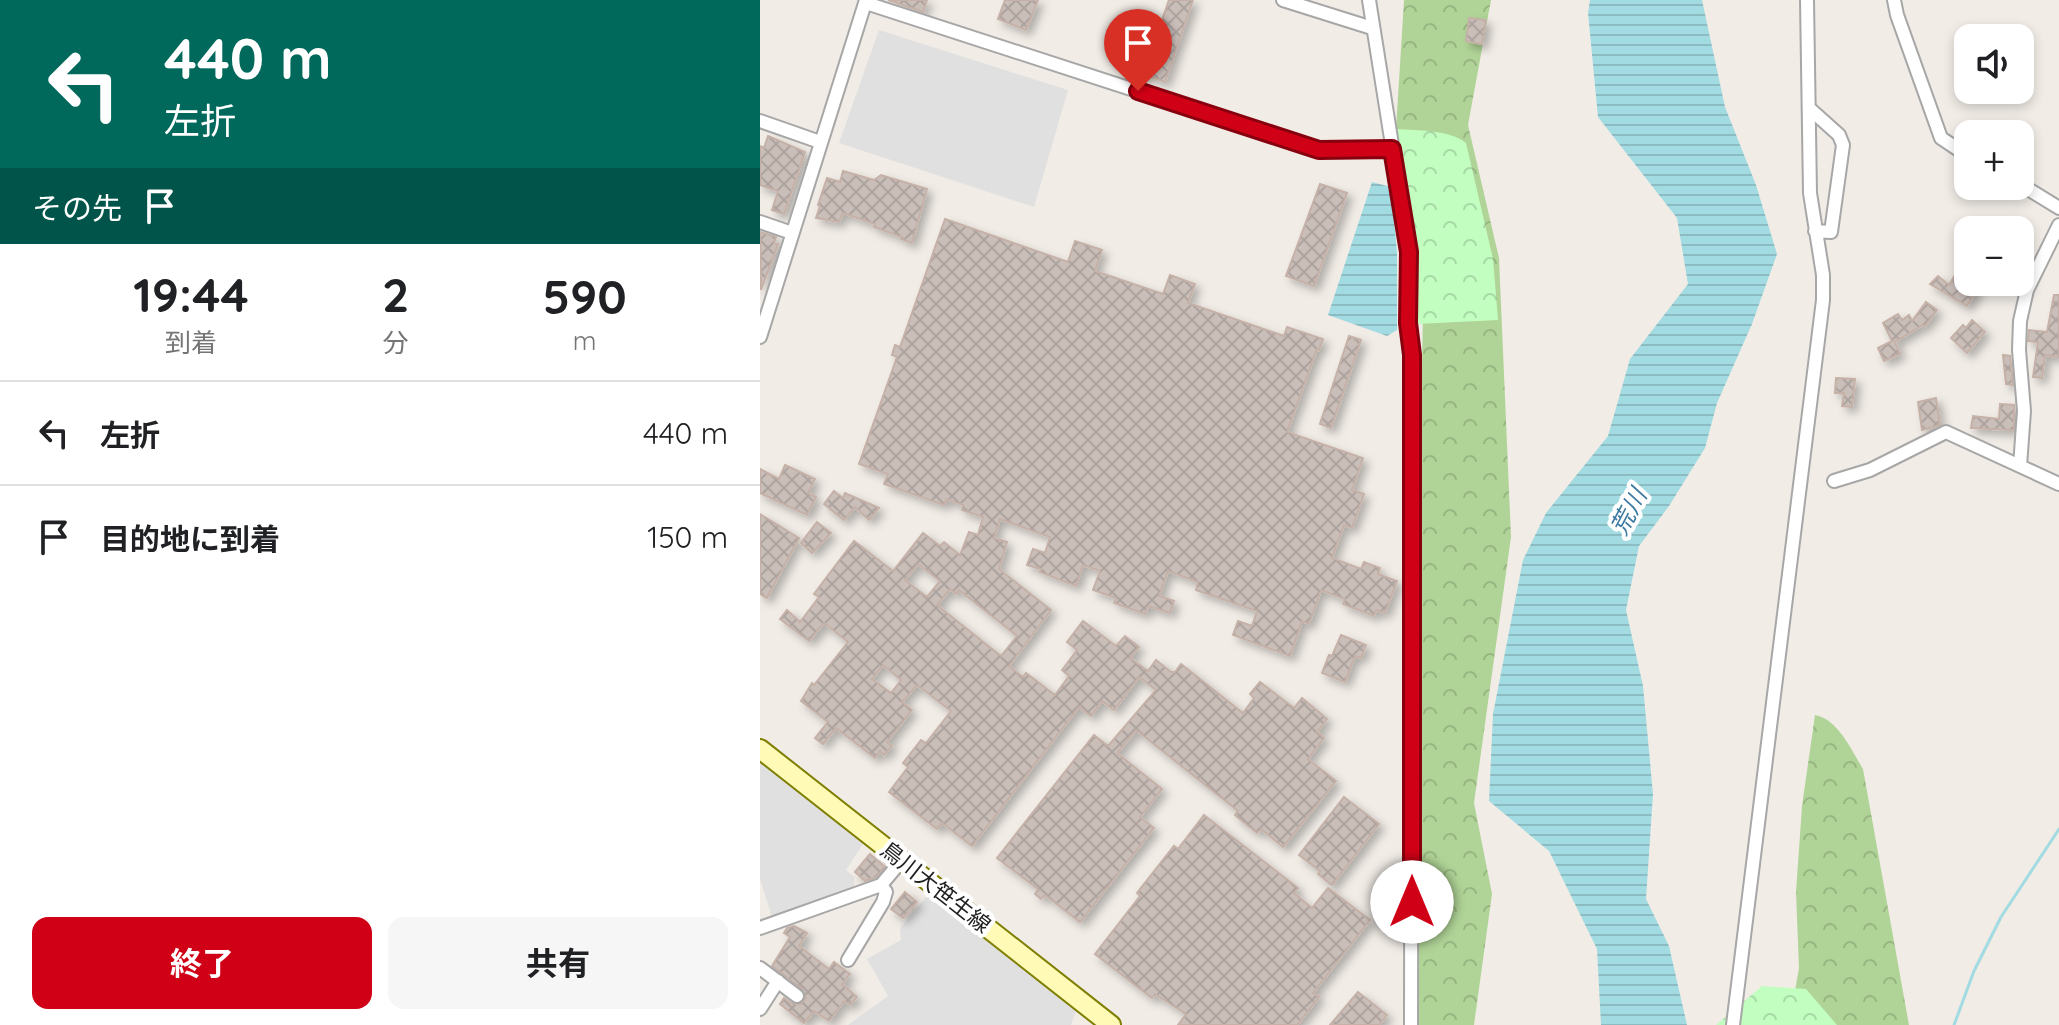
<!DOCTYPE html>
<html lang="ja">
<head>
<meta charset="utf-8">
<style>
	:root { --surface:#fff; --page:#f6f6f6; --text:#202124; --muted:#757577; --line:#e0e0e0; --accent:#d00016 }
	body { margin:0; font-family:Quicksand,"Noto Sans JP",sans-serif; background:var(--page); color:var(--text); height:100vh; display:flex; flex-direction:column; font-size:30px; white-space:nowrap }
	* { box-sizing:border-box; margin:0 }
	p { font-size:26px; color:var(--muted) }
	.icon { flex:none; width:44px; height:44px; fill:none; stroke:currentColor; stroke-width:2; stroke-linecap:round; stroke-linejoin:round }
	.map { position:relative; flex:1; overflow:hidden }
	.drawer { display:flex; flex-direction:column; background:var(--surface); width:760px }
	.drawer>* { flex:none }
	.banner { background:#00695c; color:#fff; overflow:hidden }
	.tools { position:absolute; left:1194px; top:24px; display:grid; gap:16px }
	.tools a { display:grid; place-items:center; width:80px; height:80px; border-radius:16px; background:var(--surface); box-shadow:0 4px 12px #0003; font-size:40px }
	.pin { position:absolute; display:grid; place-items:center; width:68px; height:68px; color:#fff; margin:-82px -34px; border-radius:50% 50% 50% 0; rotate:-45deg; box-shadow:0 0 8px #0007 }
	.pin .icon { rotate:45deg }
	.me { position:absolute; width:88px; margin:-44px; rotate:0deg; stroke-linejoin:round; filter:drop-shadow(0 0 6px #0008) }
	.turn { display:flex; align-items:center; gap:28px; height:168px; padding:0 32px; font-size:36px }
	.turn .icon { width:104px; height:104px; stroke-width:2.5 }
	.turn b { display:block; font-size:56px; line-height:68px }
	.then { display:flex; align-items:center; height:76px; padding:0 32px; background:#0003; gap:16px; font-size:30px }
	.eta { display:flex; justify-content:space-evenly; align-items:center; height:136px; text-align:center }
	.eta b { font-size:48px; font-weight:700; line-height:56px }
	.cta { display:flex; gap:16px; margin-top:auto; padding:16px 32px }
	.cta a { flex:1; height:92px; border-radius:16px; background:var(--accent); color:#fff; font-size:32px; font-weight:700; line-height:92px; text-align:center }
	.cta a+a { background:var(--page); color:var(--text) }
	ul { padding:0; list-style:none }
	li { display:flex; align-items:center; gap:24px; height:104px; padding:0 32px; border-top:2px solid var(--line) }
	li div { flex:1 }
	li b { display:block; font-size:30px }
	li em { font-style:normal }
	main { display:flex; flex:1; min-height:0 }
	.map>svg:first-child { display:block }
</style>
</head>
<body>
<main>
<section class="drawer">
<div class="banner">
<div class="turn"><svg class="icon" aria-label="left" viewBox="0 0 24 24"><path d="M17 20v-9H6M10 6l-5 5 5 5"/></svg><div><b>440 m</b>左折</div></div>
<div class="then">その先<svg class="icon" aria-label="arrive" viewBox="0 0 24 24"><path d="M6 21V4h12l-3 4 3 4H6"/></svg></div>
</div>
<div class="eta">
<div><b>19:44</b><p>到着</p></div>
<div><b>2</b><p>分</p></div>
<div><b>590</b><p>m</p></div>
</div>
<ul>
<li><svg class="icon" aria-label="left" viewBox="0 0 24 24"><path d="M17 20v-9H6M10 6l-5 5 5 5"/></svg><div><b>左折</b></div><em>440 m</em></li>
<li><svg class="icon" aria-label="arrive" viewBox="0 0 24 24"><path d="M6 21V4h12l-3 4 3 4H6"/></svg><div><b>目的地に到着</b></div><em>150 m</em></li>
</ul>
<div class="cta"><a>終了</a><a>共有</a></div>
</section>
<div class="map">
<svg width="1299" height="1025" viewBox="0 0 1299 1025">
	<defs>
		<pattern id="forest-crowns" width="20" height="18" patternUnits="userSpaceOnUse" patternTransform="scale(2)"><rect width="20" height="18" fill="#b0d497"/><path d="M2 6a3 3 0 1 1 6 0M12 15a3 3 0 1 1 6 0" fill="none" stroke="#97b682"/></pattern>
		<pattern id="park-crowns" width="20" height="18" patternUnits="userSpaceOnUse" patternTransform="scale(2)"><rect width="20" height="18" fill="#c2fec0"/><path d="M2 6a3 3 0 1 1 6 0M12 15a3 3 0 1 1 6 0" fill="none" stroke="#a6d9a5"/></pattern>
		<pattern id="water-rules" width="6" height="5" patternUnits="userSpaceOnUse" patternTransform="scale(2)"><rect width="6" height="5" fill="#a3dbe2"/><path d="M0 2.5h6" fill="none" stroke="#8cbcc2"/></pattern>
		<pattern id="building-cross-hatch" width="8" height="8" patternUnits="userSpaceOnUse" patternTransform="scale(2)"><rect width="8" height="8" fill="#cabeb9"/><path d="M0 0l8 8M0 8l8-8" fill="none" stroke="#ada39f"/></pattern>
		<filter id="shadow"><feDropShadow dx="5" dy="5" stdDeviation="4" flood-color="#0004"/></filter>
	</defs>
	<rect width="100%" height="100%" fill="#f1ece6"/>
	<path fill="url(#forest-crowns)" d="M644,0H731L708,125L739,258L751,537L714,803L732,894L714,1025H659L655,944L660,746L655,586L660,479L663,312L636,166L640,152L636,129Z
		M1055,715C1078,719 1092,751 1103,769L1149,1025H1029L1039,968L1036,892L1042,806Z"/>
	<path fill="url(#park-crowns)" d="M636,129C657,131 689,129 706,143L733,259L738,320L657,324L656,271Z
		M1002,986L1046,989L1077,1025H956Z"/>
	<path fill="#e0e0e0" d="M119,30L308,90L274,207L79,143Z
		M0,758L104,842L86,870L94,877V887L12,917L0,879Z
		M168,895L316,1011L311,1025H88L128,996L107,959L141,940L140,928Z"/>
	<path fill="url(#water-rules)" d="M830,0H942L965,107L996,185L1017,254L992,324L957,403L945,448L909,506L879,546L866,610L883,686L893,794L886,899L909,946L927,1025H841L837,949L789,851L729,801L733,714L763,560L786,513L848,436L870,359L928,284L917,218L838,117L828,13Z
		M612,182L631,187L637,252V330L627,336L568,315Z"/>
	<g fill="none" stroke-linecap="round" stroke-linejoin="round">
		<path stroke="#a3dbe2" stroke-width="3" d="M1194,1025L1214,971L1241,917L1299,829"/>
	</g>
	<path fill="url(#building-cross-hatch)" stroke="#c5b1a7" stroke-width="2" fill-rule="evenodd" filter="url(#shadow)" d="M128,0H167L163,12Z
		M245,0H278L266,30L238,19Z
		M409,0H433L405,82L383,74Z
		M709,18L726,20L722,44L706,41Z
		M8,136L45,152L24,214L12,210L18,191L0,185V146L4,148Z
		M83,171L114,180L121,175L167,189L152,243L141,239L142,237L114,227L115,224L83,213L79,222L56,218L60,206L58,205L67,178L80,182Z
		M560,184L587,193L554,286L526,276Z
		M185,219L308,262L315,241L342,250L335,271L403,294L410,275L435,284L428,303L524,336L527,327L563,339L559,350L557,349L527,432L603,458L592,490L604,494L592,528L584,525L572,558L601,569L604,562L620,568L618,574L637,581L625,613L616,610L614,616L583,604L585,599L561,590L549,624L542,621L530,656L473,635L478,621L492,626L497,611L436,590L438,582L408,571L399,596L414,601L410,613L388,606L385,614L354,603L356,598L333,590L340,571L323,565L316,586L280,572L281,569L267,565L273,549L285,553L290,537L240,519L234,538L247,542L239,569L291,610L249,666L263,677L266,673L295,695L309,676L302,670L317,650L307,642L323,621L356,646L365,636L379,647L370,658L388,671L396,660L411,672H415L421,664L483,713L494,698L490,694L500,682L534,708L542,698L567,719L557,732L564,738L548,759L576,781L523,847L501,829L497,833L475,815L478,811L376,730L357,753L402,789L380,817L394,828L320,922L285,895L281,899L275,894L278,889L237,858L334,735L348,746L396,690L379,677L354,710L342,701L331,716L319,707L212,846L182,823L177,829L129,792L148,767L143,763L161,740L166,743L191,711L157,685L142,702L152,710L127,742L132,746L124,755L120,751L115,758L76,728L63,744L55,738L68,722L41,701L52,683L54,685L88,642L64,623L49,641L20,619L27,610L40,622L59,597L54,594L94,541L133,571L163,533L180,546L184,542L200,555L209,532L218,535L223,517L202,510L203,505L187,499L184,505L124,484L128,474L99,464L137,357L132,355L135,345L140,347ZM158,564L180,581L167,597L145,580ZM190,589L196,594L199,590L257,636L241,656L177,605ZM123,665L141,680L131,693L112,679Z
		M0,232L16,237L14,243L18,244L1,290Z
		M1195,275L1218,289L1207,306L1170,284L1178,276L1189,285Z
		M1294,295H1299V357L1285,355L1282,378L1273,377L1278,342L1268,341L1269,330L1287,332Z
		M1166,302L1177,310L1165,326L1163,325L1135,342L1140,354L1124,361L1118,348L1132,341L1123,323L1138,314L1142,320L1149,315L1152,321Z
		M1212,320L1225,332L1207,353L1191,338L1203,325L1206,328Z
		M589,336L601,340L571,428L560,424Z
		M1243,355L1250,356L1253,385L1246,384Z
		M1076,378L1095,379L1092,407L1082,406L1084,393H1075Z
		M1176,398L1180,425L1162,430L1158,402Z
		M1240,404L1254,405V430L1211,428L1213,416L1239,419Z
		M25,465L55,479L48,493L56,497L47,515L0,493V469L19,479Z
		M74,491L83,498L85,493L119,508L109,520L95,507L84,520L64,504Z
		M0,514L39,538L7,598L0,594Z
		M57,522L71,533L52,553L41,543Z
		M581,635L606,645L601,658L595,656L585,682L562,673L569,655L572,656Z
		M584,797L619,824L572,885L558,874L560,871L539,855Z
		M444,815L538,888L534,893L552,908L568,888L610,920L553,993L559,997L537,1025H418L426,1014L395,994L392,998L335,954L380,896L377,893L414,846L418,849Z
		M110,854L125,867L116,877L105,881L95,872Z
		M145,892L157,902L143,918L131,909Z
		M34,926L47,933L39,946L69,969L74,962L90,974L82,984L97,997L90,1005L84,1001L69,1021L54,1011L44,1023L20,1004L24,998L32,1004H40L46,998L42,989L12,966L30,937L24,933L27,928Z
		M598,992L627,1015L619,1025H570Z"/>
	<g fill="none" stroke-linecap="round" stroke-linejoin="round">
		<g stroke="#a7a7a7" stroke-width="16">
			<path id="street" d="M523,0L612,28
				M609,0L649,252L648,323L652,355L651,1025
				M1134,0L1137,15L1181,138L1208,156
				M106,3L559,150L632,149
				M1050,109L1079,135L1083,145L1071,232L1055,231
				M0,121L60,142
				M1260,184L1299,208
				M0,222L32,233
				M0,337L106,0
				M1260,466L1264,411L1259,350L1260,321L1267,290L1299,225
				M1074,481L1110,470L1186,432L1299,484
				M0,928L121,885L142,860
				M88,960L123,902L126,892L121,885
				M0,968L37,996
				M0,1009L18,981
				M973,1025L1063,300V275L1050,193L1047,0"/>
		</g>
		<g stroke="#7e7e00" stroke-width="22">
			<path id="secondary" d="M0,749L351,1025"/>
		</g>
		<use href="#street" stroke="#fff" stroke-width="12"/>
		<use href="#secondary" stroke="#fffbb7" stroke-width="18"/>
	</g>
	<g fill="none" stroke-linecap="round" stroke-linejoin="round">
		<g stroke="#87000e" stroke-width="20">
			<path id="route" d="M378,91L559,150L632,149L649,252L648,323L652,355V902"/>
		</g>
		<use href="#route" stroke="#d00016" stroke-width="14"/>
	</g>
	<g text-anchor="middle" stroke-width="8" stroke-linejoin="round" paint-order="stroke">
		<g font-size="22" fill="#202020" stroke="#fff">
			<text transform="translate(176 887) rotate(38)" y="8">鳥川大笹生線</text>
		</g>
		<g font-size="24" font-style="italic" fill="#3c79a0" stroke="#fff">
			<text transform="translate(869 512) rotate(-62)" y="8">荒川</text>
		</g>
	</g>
</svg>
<div class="tools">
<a><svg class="icon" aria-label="sound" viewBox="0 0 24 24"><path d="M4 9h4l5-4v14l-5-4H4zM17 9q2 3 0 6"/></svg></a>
<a>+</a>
<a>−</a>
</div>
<div class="pin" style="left:378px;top:91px;background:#d93025"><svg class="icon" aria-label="arrive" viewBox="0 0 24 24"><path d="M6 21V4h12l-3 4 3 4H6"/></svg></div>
<svg class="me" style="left:652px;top:902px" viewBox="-20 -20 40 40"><circle r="19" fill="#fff"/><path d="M0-13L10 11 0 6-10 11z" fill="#d00016"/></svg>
</div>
</main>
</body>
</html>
